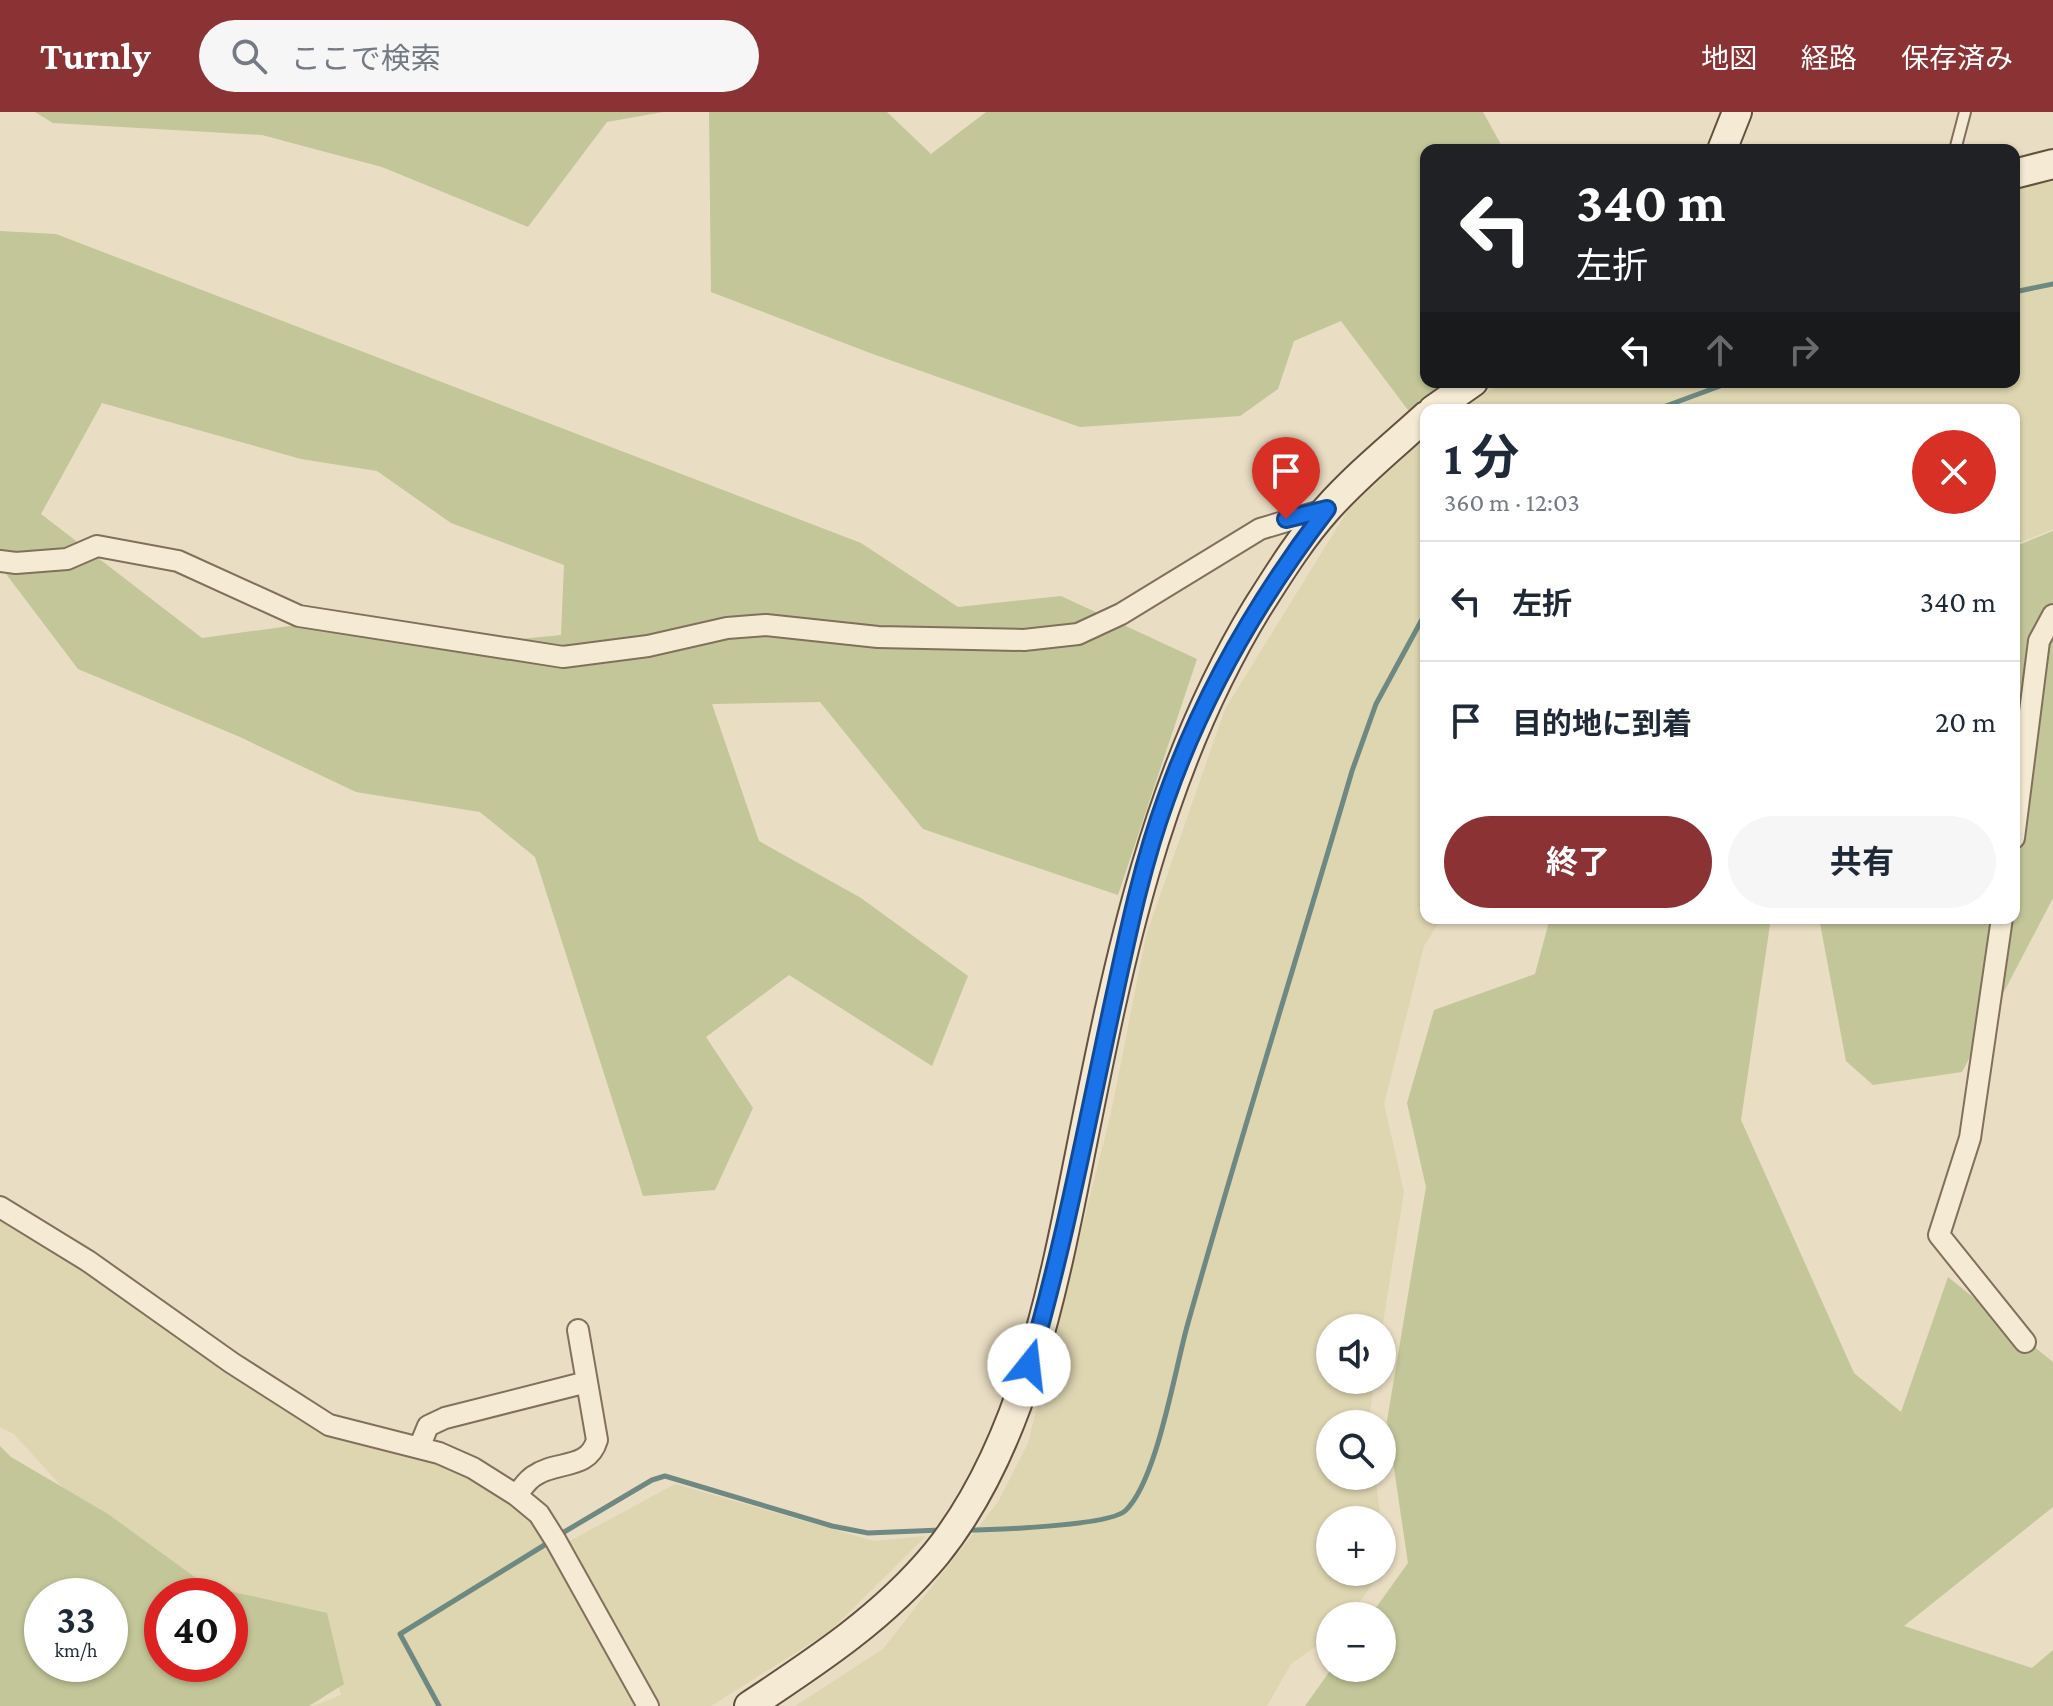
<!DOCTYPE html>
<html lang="ja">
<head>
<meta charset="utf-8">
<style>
	:root { --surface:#fff; --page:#f6f6f7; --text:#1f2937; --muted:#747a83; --line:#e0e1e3; --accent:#8b3235 }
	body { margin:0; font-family:"Crimson Pro","Noto Sans JP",serif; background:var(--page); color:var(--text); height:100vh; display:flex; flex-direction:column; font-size:30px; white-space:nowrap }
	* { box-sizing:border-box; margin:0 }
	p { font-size:26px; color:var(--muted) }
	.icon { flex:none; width:44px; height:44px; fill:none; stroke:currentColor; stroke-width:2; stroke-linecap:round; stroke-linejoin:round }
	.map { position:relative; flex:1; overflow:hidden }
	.drawer { position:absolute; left:1420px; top:292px; width:600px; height:520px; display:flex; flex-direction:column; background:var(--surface); border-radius:16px; box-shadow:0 2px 6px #0004 }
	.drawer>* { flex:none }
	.hud { position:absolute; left:1420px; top:32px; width:600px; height:244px; border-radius:16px; box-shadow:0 2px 6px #0004; background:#202124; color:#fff; overflow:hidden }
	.fabs { position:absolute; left:1316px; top:1202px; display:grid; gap:16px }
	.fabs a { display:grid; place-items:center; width:80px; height:80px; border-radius:50%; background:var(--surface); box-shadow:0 2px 6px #0004; font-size:40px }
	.speed { position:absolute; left:24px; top:1466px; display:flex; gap:16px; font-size:40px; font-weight:700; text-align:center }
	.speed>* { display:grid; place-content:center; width:104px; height:104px; border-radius:50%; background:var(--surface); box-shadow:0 2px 6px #0004; line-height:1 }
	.speed small { font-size:20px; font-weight:400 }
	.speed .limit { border:12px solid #d22; background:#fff; color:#111 }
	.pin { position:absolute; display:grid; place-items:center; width:68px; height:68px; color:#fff; margin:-82px -34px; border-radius:50% 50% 50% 0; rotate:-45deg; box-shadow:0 0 8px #0007 }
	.pin .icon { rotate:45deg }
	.me { position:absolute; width:88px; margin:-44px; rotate:16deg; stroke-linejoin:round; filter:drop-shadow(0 0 6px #0008) }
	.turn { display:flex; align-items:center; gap:28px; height:168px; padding:0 24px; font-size:36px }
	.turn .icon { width:104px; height:104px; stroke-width:2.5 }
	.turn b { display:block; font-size:56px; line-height:68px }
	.lanes { display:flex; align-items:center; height:76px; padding:0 24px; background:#0003; justify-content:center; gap:40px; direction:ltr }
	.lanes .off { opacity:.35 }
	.round { display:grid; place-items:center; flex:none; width:84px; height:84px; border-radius:42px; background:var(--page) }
	.head { display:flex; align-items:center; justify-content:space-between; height:136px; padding:0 24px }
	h1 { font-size:48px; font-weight:700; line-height:60px }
	.primary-button { display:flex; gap:16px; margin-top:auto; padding:16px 24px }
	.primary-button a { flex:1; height:92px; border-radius:48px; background:var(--accent); color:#fff; font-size:32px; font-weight:700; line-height:92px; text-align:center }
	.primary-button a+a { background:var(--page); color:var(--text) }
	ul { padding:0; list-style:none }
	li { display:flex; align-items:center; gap:24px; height:120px; padding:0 24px; border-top:2px solid var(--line) }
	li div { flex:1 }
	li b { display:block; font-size:30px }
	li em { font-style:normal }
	header { display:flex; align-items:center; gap:48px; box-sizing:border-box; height:112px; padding:0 40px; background:var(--accent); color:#fff }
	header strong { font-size:38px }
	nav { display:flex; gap:44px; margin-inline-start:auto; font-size:28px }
	.search { width:560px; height:72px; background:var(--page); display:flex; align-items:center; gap:20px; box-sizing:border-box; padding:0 28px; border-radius:44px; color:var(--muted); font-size:30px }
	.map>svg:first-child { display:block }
</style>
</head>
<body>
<header>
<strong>Turnly</strong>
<div class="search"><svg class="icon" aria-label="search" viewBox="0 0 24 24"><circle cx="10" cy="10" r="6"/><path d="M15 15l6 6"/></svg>ここで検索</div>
<nav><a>地図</a><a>経路</a><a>保存済み</a></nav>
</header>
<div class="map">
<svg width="2053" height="1594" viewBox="0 0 2053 1594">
	<rect width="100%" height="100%" fill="#e9ddc3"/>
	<path fill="#ded5b1" d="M2053,63V417L2014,433V298H1457L1504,270H2014V75Z
		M1426,325V806H1442L1424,834L1384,992L1404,1080L1382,1217L1330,1216V1268H1374L1369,1312H1330V1364H1375L1381,1408H1330V1460H1381L1350,1504H1330V1524L1291,1552L1267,1594H795L883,1537L998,1390L1028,1331L1111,1001L1146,824L1225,597L1348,398Z
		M0,1103L92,1161L176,1226L314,1314L420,1342L477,1365L534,1405L553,1438L675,1372L874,1429L926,1424L830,1519L711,1594H313L341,1583L319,1509L230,1484H214L84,1399L14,1322L0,1315Z"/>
	<path fill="#c2c698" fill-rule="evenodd" d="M35,0H663L607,10L528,115L382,55L262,23L53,11Z
		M709,0H887L931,42L986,0H1483L1504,38H1426V270H1459L1411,302L1341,209L1294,229L1278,277L1240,304L1080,315L870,241L711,180Z
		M0,119L56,122L861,431L958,495L1061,484L1197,547L1118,783L923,717L820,590L712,592L759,729L861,786L968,864L932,954L789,863L706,925L753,996L715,1078L643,1084L535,745L480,700L356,680L240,625L78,557L0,454ZM102,291L301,347L377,359L451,411L564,453L561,523L438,535L297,513L202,526L41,402Z
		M2053,419V786L1962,960L1873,973L1846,949L1819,806H2014V435Z
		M1550,806H1771L1741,1008L1854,1261L1901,1300L1948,1165L2053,1250V1395L1904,1514L2032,1556L2053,1538V1594H1305L1332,1556H1382V1504H1370L1408,1451L1387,1309L1426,1075L1407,991L1434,898L1535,862Z
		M0,1334L11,1345L108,1402L207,1474L327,1501L344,1572L309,1594H0ZM110,1484V1552H42V1484ZM162,1484H230V1552H162Z"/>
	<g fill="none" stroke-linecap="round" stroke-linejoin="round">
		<path stroke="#6d8982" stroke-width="5" d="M2014,180L2053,172
			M1655,298L1731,270
			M963,1418C991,1418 1108,1414 1125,1399C1157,1370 1175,1256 1188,1211C1240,1027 1298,843 1352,659L1376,592L1426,500
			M559,1423L652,1368L665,1364L832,1414L868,1421L941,1418
			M439,1594L400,1522L551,1429"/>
		<g stroke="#826f5c" stroke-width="14">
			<path id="lane" d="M1955,38L1965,0"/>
		</g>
		<g stroke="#826f5c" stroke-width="24">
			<path id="street" d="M0,449L16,451L67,447L97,434L178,449L299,504L563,545L648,534L727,516L766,513L878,525L1024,528L1078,522L1121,502L1260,417L1327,397
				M2014,726L2039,529L2053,503
				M2002,806L1970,1026L1939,1123L2025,1230
				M0,1095L88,1149L232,1251L329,1313L439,1341L473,1356L516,1383L539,1402L556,1429L648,1594
				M419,1336L428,1314L445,1306L587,1270
				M516,1383C522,1377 527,1368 534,1364C556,1348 588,1359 597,1328L578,1218"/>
		</g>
		<g stroke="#63503f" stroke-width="32">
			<path id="secondary" d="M1722,38L1737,0
				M2014,62L2053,52
				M1433,298L1473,270
				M749,1594C817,1549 884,1505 936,1442C1025,1332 1055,1168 1082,1032C1119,846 1157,660 1257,496C1278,463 1300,427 1327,397C1356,364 1393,334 1426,304"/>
		</g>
		<use href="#lane" stroke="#f5ebd5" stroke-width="10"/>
		<use href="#street" stroke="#f5ebd5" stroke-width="20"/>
		<use href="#secondary" stroke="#f5ebd5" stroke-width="28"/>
	</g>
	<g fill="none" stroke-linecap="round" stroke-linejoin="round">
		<g stroke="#114b97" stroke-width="20">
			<path id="route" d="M1029,1253C1065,1131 1088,1005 1115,881C1129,816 1143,750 1166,687C1203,582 1259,486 1327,397L1286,407"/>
		</g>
		<use href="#route" stroke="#1a73e8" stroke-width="14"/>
	</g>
</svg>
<div class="fabs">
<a><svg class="icon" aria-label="sound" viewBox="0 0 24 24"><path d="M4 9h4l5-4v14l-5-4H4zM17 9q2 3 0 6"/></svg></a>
<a><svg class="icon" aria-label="search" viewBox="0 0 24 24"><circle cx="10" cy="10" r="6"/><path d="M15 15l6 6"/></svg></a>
<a>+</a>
<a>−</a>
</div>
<div class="speed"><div>33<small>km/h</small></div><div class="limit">40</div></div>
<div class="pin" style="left:1286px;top:407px;background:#d93025"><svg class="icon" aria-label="arrive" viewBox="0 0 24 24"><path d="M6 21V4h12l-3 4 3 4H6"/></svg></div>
<svg class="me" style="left:1029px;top:1253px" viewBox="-20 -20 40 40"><circle r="19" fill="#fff"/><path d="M0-13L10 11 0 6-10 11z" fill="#1a73e8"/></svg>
<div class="hud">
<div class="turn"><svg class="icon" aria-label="left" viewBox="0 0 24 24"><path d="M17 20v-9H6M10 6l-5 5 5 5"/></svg><div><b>340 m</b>左折</div></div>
<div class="lanes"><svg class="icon" aria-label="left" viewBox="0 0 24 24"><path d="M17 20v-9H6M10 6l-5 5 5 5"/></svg><svg class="icon off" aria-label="ahead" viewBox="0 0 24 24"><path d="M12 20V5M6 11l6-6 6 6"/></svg><svg class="icon off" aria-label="right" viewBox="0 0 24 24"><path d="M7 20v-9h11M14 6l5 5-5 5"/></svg></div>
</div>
<section class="drawer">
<div class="head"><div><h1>1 分</h1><p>360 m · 12:03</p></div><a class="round" style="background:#d93025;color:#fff"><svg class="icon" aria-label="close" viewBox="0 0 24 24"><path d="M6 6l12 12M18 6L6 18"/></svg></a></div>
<ul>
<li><svg class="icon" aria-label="left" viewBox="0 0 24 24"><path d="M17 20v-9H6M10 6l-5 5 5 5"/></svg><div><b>左折</b></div><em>340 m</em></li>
<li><svg class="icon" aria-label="arrive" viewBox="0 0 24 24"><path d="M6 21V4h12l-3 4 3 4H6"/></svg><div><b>目的地に到着</b></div><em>20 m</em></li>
</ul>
<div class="primary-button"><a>終了</a><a>共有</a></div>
</section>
</div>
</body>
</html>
